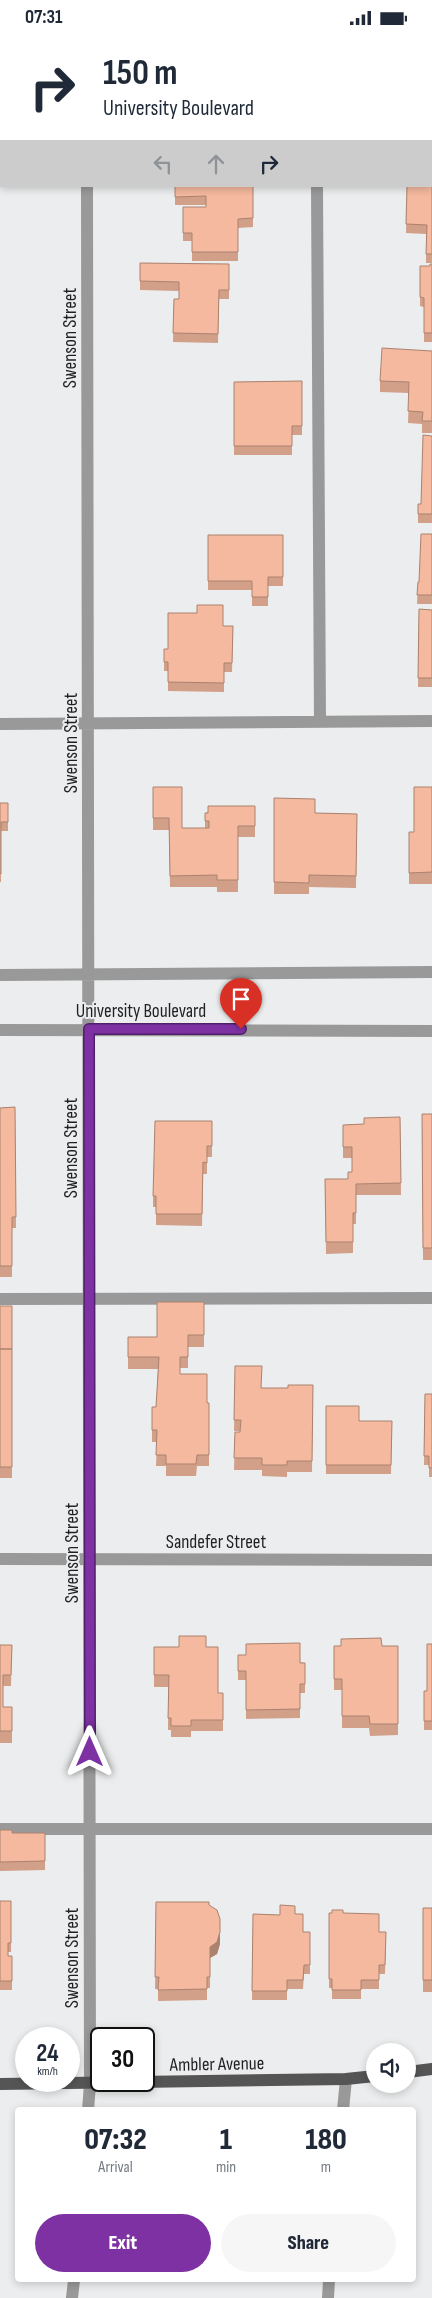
<!DOCTYPE html>
<html lang="en">
<head>
<meta charset="utf-8">
<style>
	:root { --surface:#fff; --page:#f6f6f7; --text:#1f2937; --muted:#747a83; --accent:#7d31a3 }
	body { margin:0; font-family:"Sofia Sans Condensed",sans-serif; background:var(--page); color:var(--text); height:100vh; display:flex; flex-direction:column; font-size:19px; white-space:nowrap }
	* { box-sizing:border-box; margin:0 }
	p { font-size:16px; color:var(--muted) }
	.icon { flex:none; width:28px; height:28px; fill:none; stroke:currentColor; stroke-width:2; stroke-linecap:round; stroke-linejoin:round }
	.map { position:relative; flex:1; overflow:hidden }
	.drawer { position:absolute; left:15px; top:2072px; width:401px; height:175px; display:flex; flex-direction:column; background:var(--surface); border-radius:5px; box-shadow:0 2px 8px #0003 }
	.drawer>* { flex:none }
	.banner { position:absolute; left:0px; top:0px; width:432px; height:152px; box-shadow:0 2px 8px #0003; background:#fff; color:var(--text); overflow:hidden }
	.fabs { position:absolute; left:366px; top:2008px; display:grid; gap:10px }
	.fabs a { display:grid; place-items:center; width:50px; height:50px; border-radius:50%; background:var(--surface); box-shadow:0 2px 8px #0003; font-size:25px }
	.speed { position:absolute; left:15px; top:1992px; display:flex; gap:10px; font-size:25px; font-weight:700; text-align:center }
	.speed>* { display:grid; place-content:center; width:65px; height:65px; border-radius:50%; background:var(--surface); box-shadow:0 2px 8px #0003; line-height:1 }
	.speed small { font-size:12px; font-weight:400 }
	.speed .limit { border:2px solid #111; border-radius:8px; background:#fff; color:#111 }
	.pin { position:absolute; display:grid; place-items:center; width:42px; height:42px; color:#fff; margin:-51px -21px; border-radius:50% 50% 50% 0; rotate:-45deg; box-shadow:0 0 5px #0007 }
	.pin .icon { rotate:45deg }
	.me { position:absolute; width:55px; margin:-28px; rotate:0deg; stroke-linejoin:round; filter:drop-shadow(0 0 4px #0008) }
	.turn { display:flex; align-items:center; gap:18px; height:105px; padding:0 20px; font-size:22px }
	.turn .icon { width:65px; height:65px; stroke-width:2.5 }
	.turn b { display:block; font-size:35px; line-height:42px }
	.lanes { display:flex; align-items:center; height:48px; padding:0 20px; background:#0003; justify-content:center; gap:25px; direction:ltr }
	.lanes .off { opacity:.35 }
	.eta { display:flex; justify-content:space-evenly; align-items:center; height:85px; text-align:center }
	.eta b { font-size:30px; font-weight:800; line-height:35px }
	.action { display:flex; gap:10px; margin-top:auto; padding:10px 20px }
	.action a { flex:1; height:58px; border-radius:30px; background:var(--accent); color:#fff; font-size:20px; font-weight:800; line-height:58px; text-align:center }
	.action a+a { background:var(--page); color:var(--text) }
	.status { display:flex; justify-content:space-between; align-items:center; height:35px; padding:0 25px; background:var(--surface); direction:ltr }
	.status svg { height:14px; fill:currentColor }
	.map>svg:first-child { display:block }
</style>
</head>
<body>
<div class="status"><b>07:31</b><svg viewBox="0 0 49 12"><path d="M0 12V9h3v3zM5 12V6h3v6zM10 12V3h3v9zM15 12V0h3v12zM26 1h20v11H26zM47 4h2v5h-2z"/></svg></div>
<div class="map">
<svg width="432" height="2263" viewBox="0 0 432 2263">
	<rect width="100%" height="100%" fill="#ecedee"/>
	<g fill="none" stroke-linecap="round" stroke-linejoin="round">
		<path stroke="#999" stroke-width="12" d="M316,0V1
			M87,151L90,2049L88,2075
			M317,151L320,687
			M0,689L432,686
			M0,940L432,937
			M0,995L432,996
			M0,1264L432,1263
			M0,1524L432,1525
			M0,1794H432
			M343,2075L346,2044
			M72,2263L74,2245
			M328,2263L329,2245"/>
		<path stroke="#565555" stroke-width="12" d="M408,2037L432,2034
			M0,2049L346,2044L375,2041"/>
	</g>
	<path fill="#d29f89" d="M432,144V228H426V199L406,198L407,151Z
		M175,151H253V192L238,193V226H192V206H183V172H206V170H175Z
		M140,228L229,229V264H219L218,308L173,307L174,264H179V256L140,255Z
		M432,229V307H424V272L420,271V231H430Z
		M432,316V398H422V389L408,388L409,358L380,357V346Z
		M302,346V400H292V420H234V347Z
		M432,401V488H418V469H421Z
		M432,499V569H417L418,547H419Z
		M208,500H283V551H268V571H252V555H208Z
		M419,574L432,575V652H418Z
		M223,591H233L232,637H224V657L168,656V636H164V614H168Z
		M153,752L182,793H205V778L255,771V802H238V857H217V852H170L169,795H153Z
		M432,752V849H409V797H414Z
		M274,763L315,778L357,779L356,853L309,852V859H274Z
		M0,768H8V796H1V847H0Z
		M15,1072L16,1193H12V1242H0V1073Z
		M422,1079H432V1225H423Z
		M400,1082L401,1160H356V1189H353V1218L326,1219L325,1144H348L352,1137V1123H343V1090L364,1089Z
		M212,1086V1122H207V1139H203L202,1191L156,1190V1172H153V1161Z
		M204,1267V1312H188V1333H180V1339L207,1368H209V1431H197L196,1441H166V1431H156L157,1407H152V1395L156,1372L158,1334H128V1302H157Z
		M0,1271H12V1443H0Z
		M235,1331L262,1353H288L313,1350L312,1437H287V1442L262,1441V1435H234L235,1397H240V1396H234Z
		M425,1359H432V1442H429V1430H424Z
		M326,1371L359,1386H392L391,1439H326Z
		M432,1609V1695H424V1656H427Z
		M0,1610H12L11,1651H3V1672H12V1708H0Z
		M334,1611H398V1700L370,1701L369,1693H342V1655H334Z
		M154,1612L218,1658H223V1696H191V1702H171V1695H168V1652H154Z
		M238,1620L305,1628V1658H300V1683L246,1684V1645H238Z
		M0,1795L12,1798H45V1835L0,1836Z
		M0,1866H11V1917H8V1921H12V1955H0Z
		M156,1867L209,1870L220,1909L217,1919L210,1923V1953H207V1965L158,1966V1954H155Z
		M423,1873H432V1957H423Z
		M329,1878H343L379,1897H386L385,1939H379V1954H361V1964H332V1953H329Z
		M253,1879L280,1880L295,1879L303,1897H310V1939H304L303,1954H287V1965H252Z"/>
	<path fill="#ab826f" d="M220,1897V1909L217,1919L210,1923V1953V1912Z"/>
	<path fill="#f4b99f" stroke="#ab826f" d="M14,0H61V1H14Z
		M96,0H157L156,1H96Z
		M246,0H272V1H243Z
		M411,0H432V36H431V1H411Z
		M431,59H432V120H431Z
		M431,144H432V219H426L427,190L406,189L407,151H431Z
		M175,151H253V183L238,184V217H192V198H183V172H206V161L175,162Z
		M140,228L229,229V255H219L218,299L173,298L174,264H179V247L140,246Z
		M430,229H432V298H424V263L420,262V231H430Z
		M382,313L432,316V386H422L423,377L408,376L409,347L380,346Z
		M302,346V391H292V411H234V347Z
		M423,400L432,401V479H418V469H421Z
		M421,499H432V560H417L418,547H419Z
		M208,500H283V542H268V562H252V546H208Z
		M197,570H223V591H233L232,628H224V648L168,647V627H164V614H168V578H197Z
		M419,574L432,575V643H418Z
		M153,752H182V793H209V786H205V778H208V771H255V791H238V845H217V840L170,841L169,783H153Z
		M414,752H432V837L409,838V797H414Z
		M274,763L315,764V778L357,779L356,841L309,840V848L274,847Z
		M0,768H8V787H1V839L0,838Z
		M15,1072L16,1182H12V1231H0V1073Z
		M422,1079H432V1213H423Z
		M400,1082L401,1148L356,1149V1178H353V1207H326L325,1144H348V1137H352V1112H343V1090L364,1089V1083Z
		M155,1086H212V1111H207V1128L203,1127L202,1179H156V1161H153Z
		M157,1267H204V1300H188V1322H180V1339H207V1368H209V1420H197L196,1429H166V1420H156L157,1395H152V1372H156L159,1322H128V1302H157Z
		M0,1271H12V1314H0Z
		M0,1314H12V1432H0Z
		M235,1331H262L261,1353H288V1350H313L312,1426H287V1430H262V1423H234L235,1397H240L241,1385H234Z
		M425,1359H432V1433H429V1421H424Z
		M326,1371H359V1386H392L391,1430H326Z
		M179,1601H206V1612H218V1658H223V1685H191V1691H171V1683H168L169,1640H154V1612H179Z
		M381,1603L382,1611H398V1689H370L369,1681H342V1644H334V1611H341V1604Z
		M300,1608V1628H305V1649H300V1674L246,1675V1636H238V1620H246V1609Z
		M427,1609H432V1686H424V1656H427Z
		M0,1610H12L11,1640H3V1672H12V1696H0Z
		M0,1795H12V1798H45V1826L0,1827Z
		M0,1866H11V1908H8V1921H12V1946H0Z
		M156,1867H209V1870L217,1875L220,1884V1897L217,1907L210,1912V1942H207V1954L158,1955L159,1942H155Z
		M280,1870L295,1871V1879H303V1897H310V1930H304L303,1945H287V1956H252L253,1879L280,1880Z
		M423,1873H432V1945H423Z
		M332,1875H343V1878L379,1879V1897H386L385,1930H379V1945H361V1955H332V1944H329V1878H332Z"/>
	<g fill="none" stroke-linecap="round" stroke-linejoin="round">
		<g stroke="#51206a" stroke-width="12">
			<path id="route" d="M90,1717L89,994H241"/>
		</g>
		<use href="#route" stroke="#7d31a3" stroke-width="9"/>
	</g>
	<g text-anchor="middle" stroke-width="4" stroke-linejoin="round" paint-order="stroke">
		<g font-size="19" fill="#1f2020" stroke="#ecedee">
			<text transform="translate(69 303) rotate(-90)" y="7">Swenson Street</text>
			<text transform="translate(70 708) rotate(-90)" y="7">Swenson Street</text>
			<text x="141" y="982">University Boulevard</text>
			<text transform="translate(70 1113) rotate(-90)" y="7">Swenson Street</text>
			<text x="216" y="1513">Sandefer Street</text>
			<text transform="translate(71 1518) rotate(-90)" y="7">Swenson Street</text>
			<text transform="translate(71 1923) rotate(-90)" y="7">Swenson Street</text>
			<text transform="translate(217 2028) rotate(-1)" y="7">Ambler Avenue</text>
		</g>
	</g>
</svg>
<div class="fabs">
<a><svg class="icon" aria-label="sound" viewBox="0 0 24 24"><path d="M4 9h4l5-4v14l-5-4H4zM17 9q2 3 0 6"/></svg></a>
</div>
<div class="speed"><div>24<small>km/h</small></div><div class="limit">30</div></div>
<div class="pin" style="left:241px;top:994px;background:#d93025"><svg class="icon" aria-label="arrive" viewBox="0 0 24 24"><path d="M6 21V4h12l-3 4 3 4H6"/></svg></div>
<svg class="me" style="left:90px;top:1717px" viewBox="-20 -20 40 40"><path d="M0-17L14 15 0 8-14 15z" fill="#7d31a3" stroke="#fff" stroke-width="4"/></svg>
<div class="banner">
<div class="turn"><svg class="icon" aria-label="right" viewBox="0 0 24 24"><path d="M7 20v-9h11M14 6l5 5-5 5"/></svg><div><b>150 m</b>University Boulevard</div></div>
<div class="lanes"><svg class="icon off" aria-label="left" viewBox="0 0 24 24"><path d="M17 20v-9H6M10 6l-5 5 5 5"/></svg><svg class="icon off" aria-label="ahead" viewBox="0 0 24 24"><path d="M12 20V5M6 11l6-6 6 6"/></svg><svg class="icon" aria-label="right" viewBox="0 0 24 24"><path d="M7 20v-9h11M14 6l5 5-5 5"/></svg></div>
</div>
<section class="drawer">
<div class="eta">
<div><b>07:32</b><p>Arrival</p></div>
<div><b>1</b><p>min</p></div>
<div><b>180</b><p>m</p></div>
</div>
<div class="action"><a>Exit</a><a>Share</a></div>
</section>
</div>
</body>
</html>
